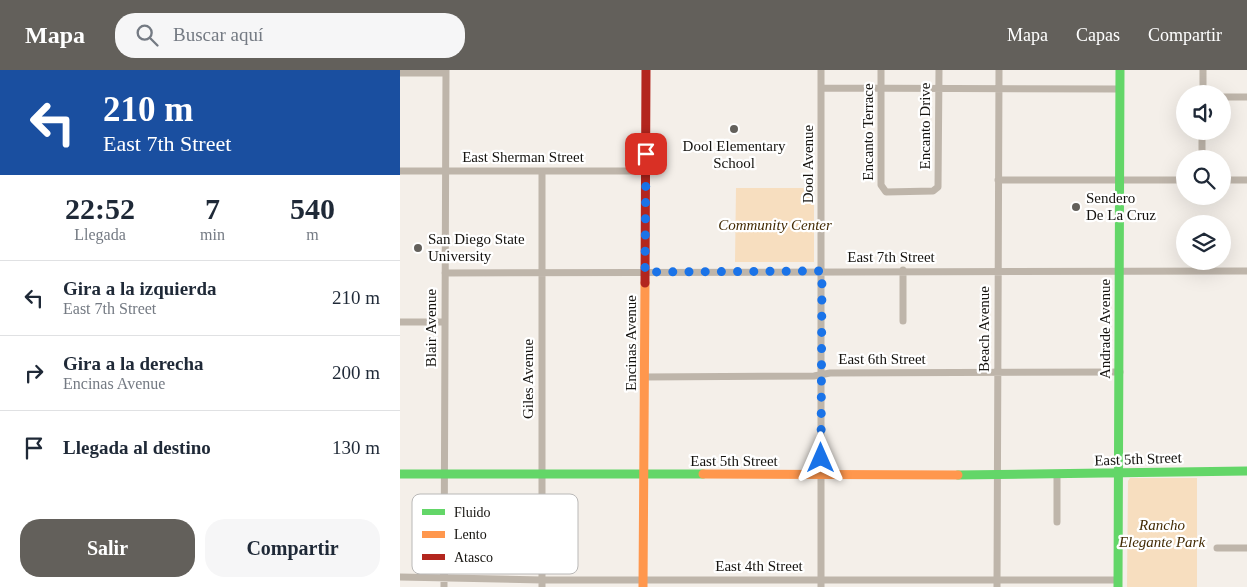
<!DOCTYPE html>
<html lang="es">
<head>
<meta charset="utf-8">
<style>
	:root { --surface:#fff; --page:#f6f6f7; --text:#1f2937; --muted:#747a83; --line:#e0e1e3; --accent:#63605b }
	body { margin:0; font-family:Georgia,serif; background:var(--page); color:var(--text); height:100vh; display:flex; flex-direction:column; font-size:19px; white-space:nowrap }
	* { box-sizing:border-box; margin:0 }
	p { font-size:16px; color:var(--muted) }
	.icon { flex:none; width:28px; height:28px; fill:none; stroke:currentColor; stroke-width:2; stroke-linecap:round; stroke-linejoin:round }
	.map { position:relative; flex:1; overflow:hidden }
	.details { display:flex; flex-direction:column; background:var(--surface); width:400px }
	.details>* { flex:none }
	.guide { background:#1a4fa0; color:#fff; overflow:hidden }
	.fabs { position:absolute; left:776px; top:15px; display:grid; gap:10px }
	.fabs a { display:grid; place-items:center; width:55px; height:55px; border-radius:50%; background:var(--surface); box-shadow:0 5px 20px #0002; font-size:25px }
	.pin { position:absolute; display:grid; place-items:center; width:42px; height:42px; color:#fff; margin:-21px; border-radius:10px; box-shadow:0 2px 8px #0006 }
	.me { position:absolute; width:55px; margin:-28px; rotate:0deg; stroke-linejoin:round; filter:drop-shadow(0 0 4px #0008) }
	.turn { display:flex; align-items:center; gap:18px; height:105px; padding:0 20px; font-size:22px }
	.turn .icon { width:65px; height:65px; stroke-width:2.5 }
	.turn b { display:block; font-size:35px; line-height:42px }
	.eta { display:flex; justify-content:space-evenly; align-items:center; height:85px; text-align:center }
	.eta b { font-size:30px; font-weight:800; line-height:35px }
	.action { display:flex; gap:10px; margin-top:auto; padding:10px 20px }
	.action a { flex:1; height:58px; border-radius:20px; background:var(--accent); color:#fff; font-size:20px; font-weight:800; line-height:58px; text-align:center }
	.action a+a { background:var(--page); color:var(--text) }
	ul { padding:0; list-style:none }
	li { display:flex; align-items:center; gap:15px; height:75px; padding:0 20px; border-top:1px solid var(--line) }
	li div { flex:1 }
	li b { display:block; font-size:19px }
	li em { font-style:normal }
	header { display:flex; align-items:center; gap:30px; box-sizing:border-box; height:70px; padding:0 25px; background:var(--accent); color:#fff }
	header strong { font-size:24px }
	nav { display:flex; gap:28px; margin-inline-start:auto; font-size:18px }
	.search { width:350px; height:45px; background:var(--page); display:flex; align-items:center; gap:12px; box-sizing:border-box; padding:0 18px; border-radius:20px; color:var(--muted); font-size:19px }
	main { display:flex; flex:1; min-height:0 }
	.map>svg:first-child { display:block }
</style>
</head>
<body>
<header>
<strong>Mapa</strong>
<div class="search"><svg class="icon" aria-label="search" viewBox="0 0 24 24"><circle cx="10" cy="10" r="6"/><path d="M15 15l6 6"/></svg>Buscar aquí</div>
<nav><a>Mapa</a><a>Capas</a><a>Compartir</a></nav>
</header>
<main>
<section class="details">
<div class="guide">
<div class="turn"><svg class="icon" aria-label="left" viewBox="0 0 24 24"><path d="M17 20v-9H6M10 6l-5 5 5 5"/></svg><div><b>210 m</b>East 7th Street</div></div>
</div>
<div class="eta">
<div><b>22:52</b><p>Llegada</p></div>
<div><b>7</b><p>min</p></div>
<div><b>540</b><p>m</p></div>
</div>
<ul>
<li><svg class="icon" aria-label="left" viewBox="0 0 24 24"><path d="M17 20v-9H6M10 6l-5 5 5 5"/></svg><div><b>Gira a la izquierda</b><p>East 7th Street</p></div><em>210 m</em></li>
<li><svg class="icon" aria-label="right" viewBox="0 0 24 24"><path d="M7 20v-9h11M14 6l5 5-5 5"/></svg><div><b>Gira a la derecha</b><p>Encinas Avenue</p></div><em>200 m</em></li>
<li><svg class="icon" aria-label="arrive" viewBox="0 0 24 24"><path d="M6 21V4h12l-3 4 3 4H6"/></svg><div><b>Llegada al destino</b></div><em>130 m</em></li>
</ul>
<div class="action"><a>Salir</a><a>Compartir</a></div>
</section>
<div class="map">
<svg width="847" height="517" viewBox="0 0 847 517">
	<rect width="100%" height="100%" fill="#f4efe9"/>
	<path fill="#f7debf" d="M336,118H414V192H335Z
		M730,408H797V517H727L728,411Z"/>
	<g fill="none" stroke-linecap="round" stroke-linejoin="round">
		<path stroke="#beb5aa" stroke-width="7" d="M481,0V115L486,122L533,121L538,117L539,0
			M0,3H46
			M422,18L719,19
			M803,24V0
			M822,27H847
			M802,89V61
			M0,101H246
			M598,110H785
			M822,110H847
			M45,203L847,201
			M503,251V200
			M0,252H45
			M244,307L414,306L430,303L720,302
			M657,452V405
			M817,478H847
			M0,507L142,510H718
			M44,517L46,0
			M142,517V101
			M421,517V0
			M597,517L599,0"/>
		<path stroke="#63d668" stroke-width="9" d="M0,404H303
			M558,405L847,401
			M718,517L720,0"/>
		<path stroke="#ff974d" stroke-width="9" d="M303,404L558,405
			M243,517L245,213"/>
		<path stroke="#b3261e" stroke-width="9" d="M245,213L246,0"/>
	</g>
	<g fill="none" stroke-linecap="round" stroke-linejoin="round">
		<path stroke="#1a73e8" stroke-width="9" stroke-dasharray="0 16.2" d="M246,84L245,202L422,201L421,388"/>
	</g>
	<g fill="#63605b" stroke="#fff" stroke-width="2">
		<circle cx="334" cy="59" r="5"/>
		<circle cx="676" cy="137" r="5"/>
		<circle cx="18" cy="178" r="5"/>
	</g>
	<g text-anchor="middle" stroke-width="4.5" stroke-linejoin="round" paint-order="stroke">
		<g font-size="15" fill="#15130f" stroke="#fff">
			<text transform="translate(525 56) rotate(-90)" y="5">Encanto Drive</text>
			<text transform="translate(468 62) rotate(-90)" y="5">Encanto Terrace</text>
			<text x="123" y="92">East Sherman Street</text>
			<text transform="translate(408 94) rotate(-90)" y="5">Dool Avenue</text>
			<text x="491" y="192">East 7th Street</text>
			<text transform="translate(31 258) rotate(-90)" y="5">Blair Avenue</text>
			<text transform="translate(584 259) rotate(-90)" y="5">Beach Avenue</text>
			<text transform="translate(705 259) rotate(-90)" y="5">Andrade Avenue</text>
			<text transform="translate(231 273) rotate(-90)" y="5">Encinas Avenue</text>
			<text x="482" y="294">East 6th Street</text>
			<text transform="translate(128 309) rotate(-90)" y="5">Giles Avenue</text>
			<text transform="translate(738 389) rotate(-2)" y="5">East 5th Street</text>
			<text x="334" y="396">East 5th Street</text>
			<text x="359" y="501">East 4th Street</text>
		</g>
		<g font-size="15" fill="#15130f" stroke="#fff" text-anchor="start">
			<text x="334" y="81" text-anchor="middle">Dool Elementary<tspan x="334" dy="17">School</tspan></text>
			<text x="686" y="133">Sendero<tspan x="686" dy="17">De La Cruz</tspan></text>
			<text x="28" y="174">San Diego State<tspan x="28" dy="17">University</tspan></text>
		</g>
		<g font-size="15" font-style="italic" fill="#432b04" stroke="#fff">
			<text x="375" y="160">Community Center</text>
			<text x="762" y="460">Rancho<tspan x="762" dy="17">Elegante Park</tspan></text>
		</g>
	</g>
	<rect x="12" y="424" width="166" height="80" rx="8" fill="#fff" stroke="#b9b8b7" stroke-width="1"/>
	<rect x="22" y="439" width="23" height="6" fill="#63d668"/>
	<rect x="22" y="461" width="23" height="7" fill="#ff974d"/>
	<rect x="22" y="484" width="23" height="6" fill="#b3261e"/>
	<g font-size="14" fill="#15130f">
		<text x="54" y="447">Fluido</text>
		<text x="54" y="469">Lento</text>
		<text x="54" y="492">Atasco</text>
	</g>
</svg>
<div class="fabs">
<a><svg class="icon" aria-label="sound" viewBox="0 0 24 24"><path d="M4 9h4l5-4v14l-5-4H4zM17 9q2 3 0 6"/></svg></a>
<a><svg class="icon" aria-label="search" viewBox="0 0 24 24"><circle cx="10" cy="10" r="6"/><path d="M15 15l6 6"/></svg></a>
<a><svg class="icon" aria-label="layers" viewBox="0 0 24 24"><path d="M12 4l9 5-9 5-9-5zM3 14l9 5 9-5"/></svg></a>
</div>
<div class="pin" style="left:246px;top:84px;background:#d93025"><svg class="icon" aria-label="arrive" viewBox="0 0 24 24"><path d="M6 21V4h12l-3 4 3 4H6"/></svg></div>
<svg class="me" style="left:421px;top:388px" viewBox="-20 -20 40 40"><path d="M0-17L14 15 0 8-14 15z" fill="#1a73e8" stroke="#fff" stroke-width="4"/></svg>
</div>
</main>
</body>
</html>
